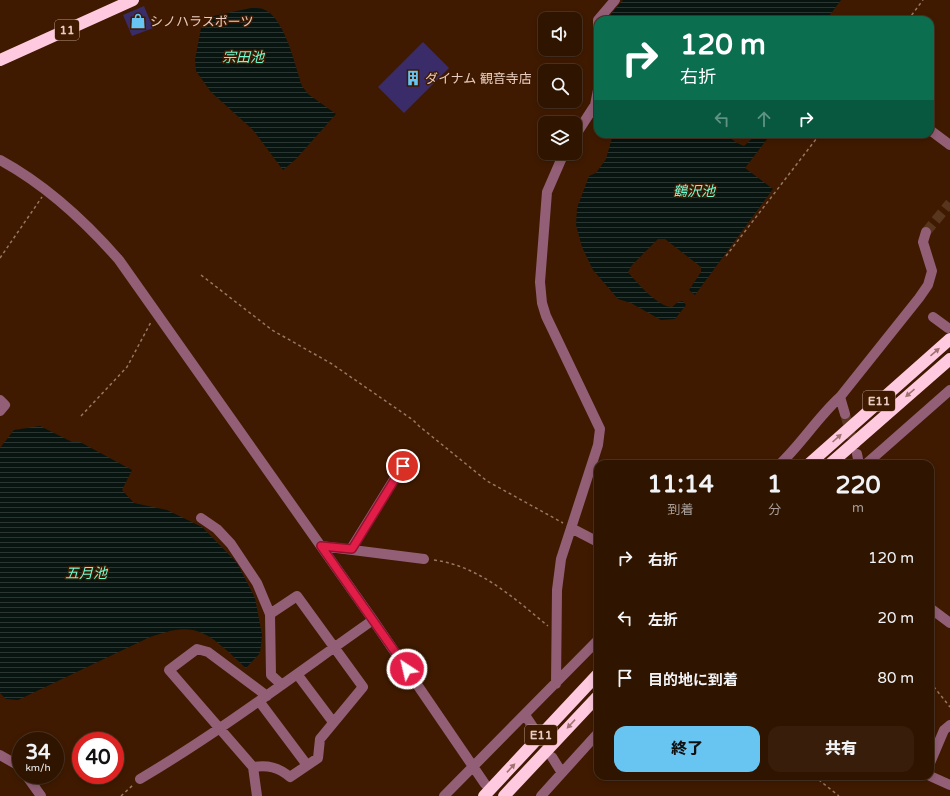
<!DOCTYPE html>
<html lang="ja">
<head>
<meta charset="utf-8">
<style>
	:root { --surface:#2f1400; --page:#371d0a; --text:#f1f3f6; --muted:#a79e99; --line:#4a3322; --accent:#68c4f0 }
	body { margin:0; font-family:"Varela Round","Noto Sans JP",sans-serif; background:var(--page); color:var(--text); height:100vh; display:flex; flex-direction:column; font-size:15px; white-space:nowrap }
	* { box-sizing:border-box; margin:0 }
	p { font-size:13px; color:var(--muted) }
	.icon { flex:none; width:22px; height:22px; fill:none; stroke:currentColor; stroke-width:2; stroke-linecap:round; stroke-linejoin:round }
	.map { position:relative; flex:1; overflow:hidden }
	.drawer { position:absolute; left:594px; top:460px; width:340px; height:320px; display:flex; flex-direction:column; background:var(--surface); border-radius:12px; box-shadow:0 2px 6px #0003,0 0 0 1px var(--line) }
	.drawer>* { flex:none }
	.top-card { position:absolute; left:594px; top:16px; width:340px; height:122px; border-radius:12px; box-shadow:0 2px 6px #0003,0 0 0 1px var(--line); background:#0b6e4f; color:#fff; overflow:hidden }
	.buttons { position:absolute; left:538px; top:12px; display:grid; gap:8px }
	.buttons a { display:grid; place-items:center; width:44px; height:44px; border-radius:8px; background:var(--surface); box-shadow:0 2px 6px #0003,0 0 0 1px var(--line); font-size:20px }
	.speed { position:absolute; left:12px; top:732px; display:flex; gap:8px; font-size:20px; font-weight:700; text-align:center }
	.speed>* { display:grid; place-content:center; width:52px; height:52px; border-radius:50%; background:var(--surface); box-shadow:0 2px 6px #0003,0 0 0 1px var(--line); line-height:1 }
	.speed small { font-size:10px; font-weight:400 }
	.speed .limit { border:6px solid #d22; background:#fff; color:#111 }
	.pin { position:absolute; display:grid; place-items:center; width:34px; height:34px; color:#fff; margin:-17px; border:2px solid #fff; border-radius:50%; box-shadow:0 1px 4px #0007 }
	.me { position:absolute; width:44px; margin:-22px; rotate:325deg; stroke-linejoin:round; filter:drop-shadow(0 0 3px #0008) }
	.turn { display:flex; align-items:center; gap:14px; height:84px; padding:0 20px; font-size:18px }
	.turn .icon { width:52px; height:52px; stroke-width:2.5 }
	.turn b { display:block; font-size:28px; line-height:34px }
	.lanes { display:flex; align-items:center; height:38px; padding:0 20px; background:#0003; justify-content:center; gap:20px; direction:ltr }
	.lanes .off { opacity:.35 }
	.eta { display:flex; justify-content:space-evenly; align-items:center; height:68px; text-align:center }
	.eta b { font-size:24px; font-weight:800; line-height:28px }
	.button { display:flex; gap:8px; margin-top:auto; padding:8px 20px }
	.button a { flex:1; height:46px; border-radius:12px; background:var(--accent); color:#111; font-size:16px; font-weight:800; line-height:46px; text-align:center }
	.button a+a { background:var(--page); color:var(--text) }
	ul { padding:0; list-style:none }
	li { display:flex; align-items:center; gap:12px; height:60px; padding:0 20px }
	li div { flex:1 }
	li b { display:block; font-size:15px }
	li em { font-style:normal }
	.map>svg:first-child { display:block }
</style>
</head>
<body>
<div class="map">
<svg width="950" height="796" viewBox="0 0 950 796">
	<defs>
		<pattern id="water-rules" width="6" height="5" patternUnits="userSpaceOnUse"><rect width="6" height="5" fill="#071410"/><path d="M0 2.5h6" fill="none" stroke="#2b3531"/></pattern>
	</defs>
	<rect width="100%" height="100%" fill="#3f1a00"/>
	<path fill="url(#water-rules)" d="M623,0H841L826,20H610L611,14Z
		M251,8C255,8 260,8 263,9C285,17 295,66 302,86L308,94L336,114L296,159L283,170L253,130L211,92L196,71L195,60L201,28L213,16Z
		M613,134H725L737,143L744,146L757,134H771L745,168L773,189L695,295L689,290L701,272V267L665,239H658L632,265L628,272C637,283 658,307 672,307L678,302L683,301L686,305L675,319L661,320L631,303L618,299L593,270L582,247L576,225L577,208L589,176L596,173L606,159Z
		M40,426L72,442H80L132,470L122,490L134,503L167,510L202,527L237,563L255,598L262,635L260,653L246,668C231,655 213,634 193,630C178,627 163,633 150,637L18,700L6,699L0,693V448L14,430Z"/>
	<path fill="#3a2b69" d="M144,6L153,28L132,36L123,15Z
		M423,42L449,68L404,113L378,87Z"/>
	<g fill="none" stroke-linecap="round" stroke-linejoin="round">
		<path stroke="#58351d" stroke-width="10" stroke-dasharray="10 5" stroke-linecap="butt" d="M926,232L950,203
			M845,414L855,449"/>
		<path stroke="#967763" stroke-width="1.5" stroke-dasharray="3 3" stroke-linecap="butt" d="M908,20L923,0
			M726,256L820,134
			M0,258L42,197
			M201,275L272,330L332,364L413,420L419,426L487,481L563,523
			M81,416L127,367L151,322
			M434,560C479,566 514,598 548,626
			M930,682L950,707
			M814,776L839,796
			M121,796L133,785"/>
		<path stroke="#935f76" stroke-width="10" d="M598,20L615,0
			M598,20V41
			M930,130L950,145
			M575,136L595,105L598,90
			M0,160C46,185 84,220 119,260L373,620L485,784
			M933,317L948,328
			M840,397L845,414
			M0,400L5,405L0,411
			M857,454L859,464
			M780,464C802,443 818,417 840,397L919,298L928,285L932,271L923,242L926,232
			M866,464L950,390
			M201,518L217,529L231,544L257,583L270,614L271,675L282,685
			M571,528L598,542
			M321,546L424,559
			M351,549L403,465
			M930,608L950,623
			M297,674L333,722
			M556,684L557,590L561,559L598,445L600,429L546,316L542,303L540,282L547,192L564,153
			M259,701L307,765
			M525,715L533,727
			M0,755L21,767
			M552,757L562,773
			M930,763L944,730L950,725
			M253,767C268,765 278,767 290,777L318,758L320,739L363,687L297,596L270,614
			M26,775L41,796
			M930,776L950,785
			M140,779C221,731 296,674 373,620
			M257,796L253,767L169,670L197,649L208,652L267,696
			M444,796L598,640
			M541,796L598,733"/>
		<path stroke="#ffcae0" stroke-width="12" d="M0,60L133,0
			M809,464L950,339
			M830,464L950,359
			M484,796L598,674
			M504,796L598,696"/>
	</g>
	<defs><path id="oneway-solid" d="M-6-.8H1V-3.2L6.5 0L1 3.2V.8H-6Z"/></defs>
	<g fill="#9f7270">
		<use href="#oneway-solid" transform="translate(935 352) rotate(-41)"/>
		<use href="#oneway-solid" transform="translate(910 393) rotate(139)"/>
		<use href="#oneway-solid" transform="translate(837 438) rotate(-42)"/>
		<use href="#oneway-solid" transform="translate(571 724) rotate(133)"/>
		<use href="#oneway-solid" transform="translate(511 768) rotate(-47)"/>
	</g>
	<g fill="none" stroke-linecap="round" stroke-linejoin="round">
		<g stroke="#92132f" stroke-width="10">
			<path id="route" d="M403,466L352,549L321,546L407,669"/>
		</g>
		<use href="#route" stroke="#e11d48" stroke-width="7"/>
	</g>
	<defs>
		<g id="shop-bare" transform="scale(1.2)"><path d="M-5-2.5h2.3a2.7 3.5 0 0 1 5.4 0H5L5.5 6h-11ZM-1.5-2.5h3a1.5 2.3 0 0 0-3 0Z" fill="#68c4f0" stroke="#3f1a00" stroke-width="2.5" paint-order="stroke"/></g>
		<g id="building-bare" transform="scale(1.2)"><path d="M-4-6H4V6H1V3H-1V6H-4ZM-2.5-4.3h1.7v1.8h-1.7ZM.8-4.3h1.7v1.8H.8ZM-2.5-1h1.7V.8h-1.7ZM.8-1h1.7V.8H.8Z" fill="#68c4f0" stroke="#3f1a00" stroke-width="2.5" paint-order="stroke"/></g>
	</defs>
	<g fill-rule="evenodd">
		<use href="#shop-bare" x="138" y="21"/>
		<use href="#building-bare" x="413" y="78"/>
	</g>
	<g text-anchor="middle" stroke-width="3" stroke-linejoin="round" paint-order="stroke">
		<g fill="#3f1a00" stroke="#b59886" stroke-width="1">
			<rect x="55" y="20" width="24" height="20" rx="3"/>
			<rect x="863" y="391" width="32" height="20" rx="3"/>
			<rect x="525" y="725" width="32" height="20" rx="3"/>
		</g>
		<g font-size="12" font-weight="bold" fill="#e8cec0">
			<text x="67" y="34">11</text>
			<text x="879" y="405">E11</text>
			<text x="541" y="739">E11</text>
		</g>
		<g font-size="13" fill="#e8cec0" stroke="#3f1a00" text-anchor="start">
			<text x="150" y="26">シノハラスポーツ</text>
			<text x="425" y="83">ダイナム 観音寺店</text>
		</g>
		<g font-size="14" font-style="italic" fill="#70fbd3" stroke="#3f1a00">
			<text x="243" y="62">宗田池</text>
			<text x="694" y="196">鶴沢池</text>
			<text x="86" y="578">五月池</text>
		</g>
	</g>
</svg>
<div class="buttons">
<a><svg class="icon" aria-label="sound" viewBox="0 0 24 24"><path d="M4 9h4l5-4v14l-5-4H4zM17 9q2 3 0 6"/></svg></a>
<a><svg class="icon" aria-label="search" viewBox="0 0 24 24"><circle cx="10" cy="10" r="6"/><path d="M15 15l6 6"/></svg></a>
<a><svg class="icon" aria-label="layers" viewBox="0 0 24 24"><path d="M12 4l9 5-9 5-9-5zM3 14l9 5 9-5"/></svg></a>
</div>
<div class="speed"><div>34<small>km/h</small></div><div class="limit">40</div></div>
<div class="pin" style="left:403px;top:466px;background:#d93025"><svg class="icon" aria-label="arrive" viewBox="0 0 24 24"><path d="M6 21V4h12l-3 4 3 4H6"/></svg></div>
<svg class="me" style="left:407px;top:669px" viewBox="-20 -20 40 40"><circle r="17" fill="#e11d48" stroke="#fff" stroke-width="3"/><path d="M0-11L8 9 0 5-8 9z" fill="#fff"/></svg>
<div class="top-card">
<div class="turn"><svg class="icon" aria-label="right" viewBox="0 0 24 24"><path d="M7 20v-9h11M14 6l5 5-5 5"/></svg><div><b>120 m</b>右折</div></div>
<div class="lanes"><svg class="icon off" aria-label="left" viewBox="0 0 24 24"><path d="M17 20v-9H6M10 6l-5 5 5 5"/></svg><svg class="icon off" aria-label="ahead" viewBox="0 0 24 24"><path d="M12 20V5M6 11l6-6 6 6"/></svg><svg class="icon" aria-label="right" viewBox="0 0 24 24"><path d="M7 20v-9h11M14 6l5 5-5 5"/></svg></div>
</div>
<section class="drawer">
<div class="eta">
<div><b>11:14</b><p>到着</p></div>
<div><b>1</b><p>分</p></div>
<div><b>220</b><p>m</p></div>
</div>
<ul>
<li><svg class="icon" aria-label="right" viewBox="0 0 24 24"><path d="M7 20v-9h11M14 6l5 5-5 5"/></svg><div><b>右折</b></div><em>120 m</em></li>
<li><svg class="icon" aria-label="left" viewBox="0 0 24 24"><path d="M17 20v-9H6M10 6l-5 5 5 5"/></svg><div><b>左折</b></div><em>20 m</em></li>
<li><svg class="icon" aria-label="arrive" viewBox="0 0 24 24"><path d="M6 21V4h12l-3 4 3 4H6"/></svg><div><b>目的地に到着</b></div><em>80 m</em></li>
</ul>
<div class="button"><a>終了</a><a>共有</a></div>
</section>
</div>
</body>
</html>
